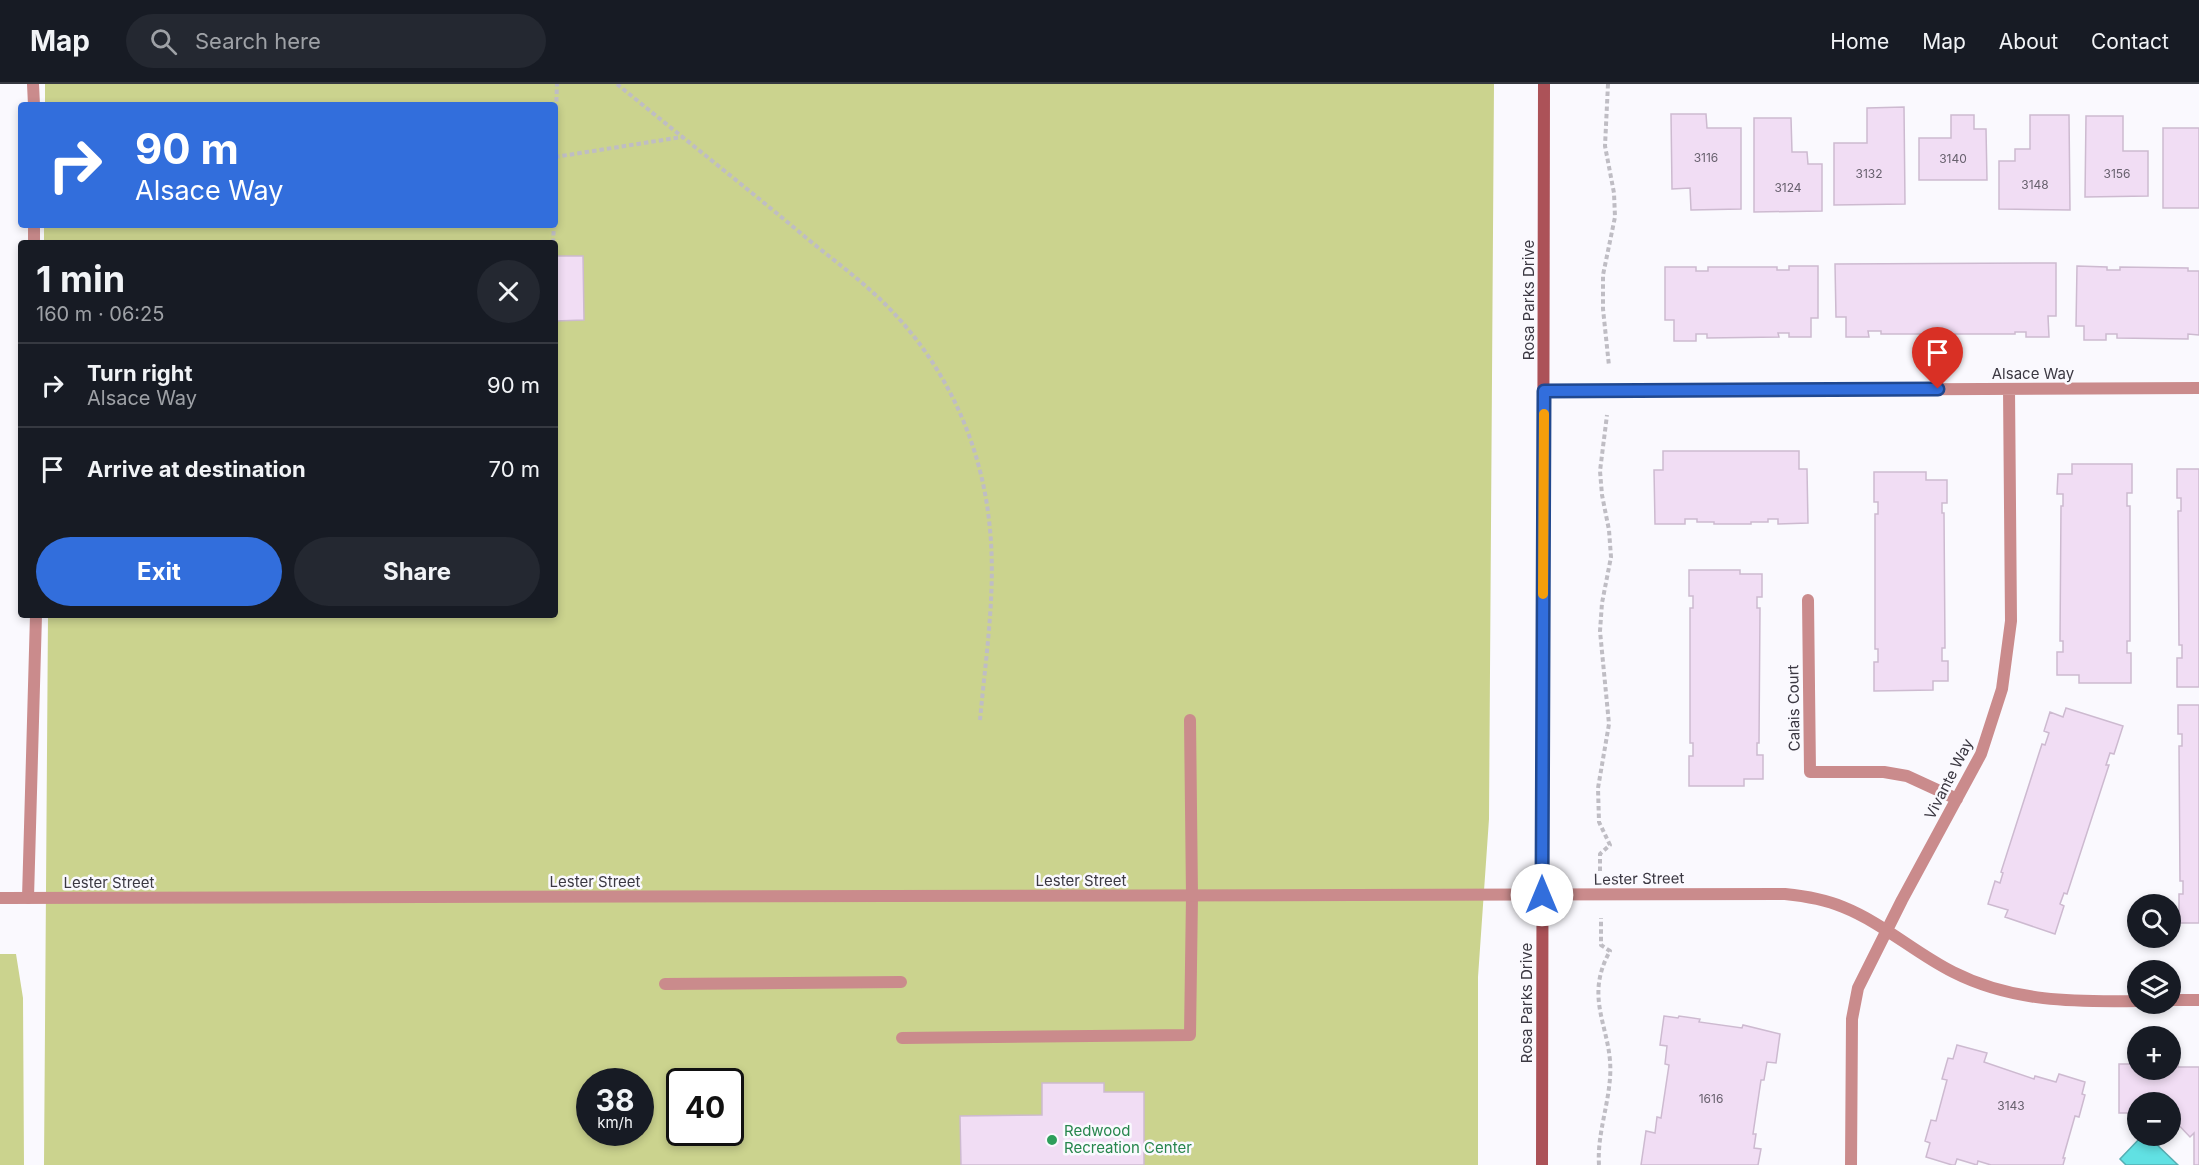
<!DOCTYPE html>
<html lang="en">
<head>
<meta charset="utf-8">
<style>
	:root { --surface:#171b24; --page:#242831; --text:#f1f3f6; --muted:#9ea1a6; --line:#363941; --accent:#326edc }
	body { margin:0; font-family:Inter,sans-serif; background:var(--page); color:var(--text); height:100vh; display:flex; flex-direction:column; font-size:22px; white-space:nowrap }
	* { box-sizing:border-box; margin:0 }
	p { font-size:20px; color:var(--muted) }
	.icon { flex:none; width:33px; height:33px; fill:none; stroke:currentColor; stroke-width:2; stroke-linecap:round; stroke-linejoin:round }
	.map { position:relative; flex:1; overflow:hidden }
	.drawer { position:absolute; left:18px; top:156px; width:540px; height:378px; display:flex; flex-direction:column; background:var(--surface); border-radius:6px; box-shadow:0 3px 9px #0003 }
	.drawer>* { flex:none }
	.top-card { position:absolute; left:18px; top:18px; width:540px; height:126px; border-radius:6px; box-shadow:0 3px 9px #0003; background:#326edc; color:#fff; overflow:hidden }
	.tools { position:absolute; left:2127px; top:810px; display:grid; gap:12px }
	.tools a { display:grid; place-items:center; width:54px; height:54px; border-radius:50%; background:var(--surface); box-shadow:0 3px 9px #0003; font-size:30px }
	.speed { position:absolute; left:576px; top:984px; display:flex; gap:12px; font-size:30px; font-weight:700; text-align:center }
	.speed>* { display:grid; place-content:center; width:78px; height:78px; border-radius:50%; background:var(--surface); box-shadow:0 3px 9px #0003; line-height:1 }
	.speed small { font-size:15px; font-weight:400 }
	.speed .limit { border:3px solid #111; border-radius:9px; background:#fff; color:#111 }
	.pin { position:absolute; display:grid; place-items:center; width:51px; height:51px; color:#fff; margin:-62px -26px; border-radius:50% 50% 50% 0; rotate:-45deg; box-shadow:0 0 6px #0007 }
	.pin .icon { rotate:45deg }
	.me { position:absolute; width:66px; margin:-33px; rotate:0deg; stroke-linejoin:round; filter:drop-shadow(0 0 4px #0008) }
	.turn { display:flex; align-items:center; gap:21px; height:126px; padding:0 18px; font-size:27px }
	.turn .icon { width:78px; height:78px; stroke-width:2.5 }
	.turn b { display:block; font-size:42px; line-height:51px }
	.round { display:grid; place-items:center; flex:none; width:63px; height:63px; border-radius:32px; background:var(--page) }
	.head { display:flex; align-items:center; justify-content:space-between; height:102px; padding:0 18px }
	h1 { font-size:36px; font-weight:700; line-height:45px }
	.primary-button { display:flex; gap:12px; margin-top:auto; padding:12px 18px }
	.primary-button a { flex:1; height:69px; border-radius:36px; background:var(--accent); color:#fff; font-size:24px; font-weight:700; line-height:69px; text-align:center }
	.primary-button a+a { background:var(--page); color:var(--text) }
	ul { padding:0; list-style:none }
	li { display:flex; align-items:center; gap:18px; height:84px; padding:0 18px; border-top:2px solid var(--line) }
	li div { flex:1 }
	li b { display:block; font-size:22px }
	li em { font-style:normal }
	header { display:flex; align-items:center; gap:36px; box-sizing:border-box; height:84px; padding:0 30px; background:var(--surface); border-bottom:2px solid var(--line) }
	header strong { font-size:28px }
	nav { display:flex; gap:33px; margin-inline-start:auto; font-size:21px }
	.search { width:420px; height:54px; background:var(--page); display:flex; align-items:center; gap:15px; box-sizing:border-box; padding:0 21px; border-radius:33px; color:var(--muted); font-size:22px }
	.map>svg:first-child { display:block }
</style>
</head>
<body>
<header>
<strong>Map</strong>
<div class="search"><svg class="icon" aria-label="search" viewBox="0 0 24 24"><circle cx="10" cy="10" r="6"/><path d="M15 15l6 6"/></svg>Search here</div>
<nav><a>Home</a><a>Map</a><a>About</a><a>Contact</a></nav>
</header>
<div class="map">
<svg width="2199" height="1081" viewBox="0 0 2199 1081">
	<rect width="100%" height="100%" fill="#faf9fe"/>
	<path fill="#cbd38e" fill-rule="evenodd" d="M45,0H1494L1489,735L1478,893V1081H44L48,531H555V159H44V141H555V21H45ZM590,998H640V1048H590ZM680,998H730V1048H680Z
		M0,870H16L23,914L24,1081H0Z"/>
	<path fill="#61e1e3" stroke="#56aeb3" stroke-width="1.5" d="M2142,1052H2158L2153,1057L2178,1081H2126L2120,1075Z"/>
	<path fill="#f1ddf4" stroke="#cdbad0" stroke-width="1.5" d="M1904,23L1905,120L1834,121V59H1867V24Z
		M1671,30H1706L1707,44H1741V125L1691,126L1690,104L1672,105Z
		M1951,31H1974V45H1986L1987,96H1919V54H1951Z
		M2030,31H2069L2070,126L1999,125V77H2015V65H2030Z
		M2086,32H2123V67H2148V112L2085,113Z
		M1754,34H1791L1792,68H1807L1808,80H1822V127L1754,128Z
		M2163,44H2199V124H2163Z
		M555,172H583L584,236L555,237Z
		M2056,179V232H2048L2049,253H2026V248H2015V250H1881V247H1868L1869,253H1846V233H1836L1835,180Z
		M1789,182H1818V234H1811V253H1789V249H1778L1779,253L1707,254V250H1696V257H1674V236H1665V183H1696V187H1708V183H1777V186H1789Z
		M2077,182L2107,183V186H2120V183L2188,184V187H2199V251L2188,250V255L2117,254V250H2106V256H2084V242H2076Z
		M1663,367H1799V385H1807L1808,439L1778,440V435H1768V438H1751V440H1714V438H1697V435H1685V440H1655L1654,386H1663Z
		M2072,380H2132V409H2127V422H2130V557H2127V569H2131V599H2079V591H2057V568H2063V557H2060L2061,422H2063V410H2057L2058,390H2072Z
		M2177,385H2199V603H2177V574H2182V561H2179L2178,427H2181V414H2177Z
		M1874,388H1926V396H1947V419H1942V429H1944L1945,564H1942V577H1948V597H1933V606L1874,607V578H1878V565H1875V430H1878V418H1874Z
		M1689,486H1740V490H1762V513H1757V524H1760L1759,659H1757V671H1763V695H1744V702H1689V672H1693V659H1690V524H1693V512H1689Z
		M2178,621H2199V839H2179V810H2183V797H2180L2179,662H2182V650H2178Z
		M2066,624L2123,642L2114,670L2110,669L2106,681H2109L2067,810L2064,809L2060,820L2064,822L2055,850L2005,833L2008,826L1988,820L1995,797L2000,799L2003,789L2001,788L2042,660L2045,661L2049,649L2044,647L2050,628L2063,633Z
		M1664,932L1678,934L1679,932L1700,935L1699,938L1742,944L1743,941L1780,950L1776,979L1767,978L1764,996H1761L1753,1050H1756L1754,1064L1761,1065L1758,1081H1641L1646,1047L1655,1049L1657,1033L1661,1034L1669,981L1665,980L1667,962L1660,961Z
		M1957,961L1987,969L1984,978L2034,995L2035,992L2056,998L2059,990L2085,998L2082,1010L2085,1011L2079,1033L2075,1032L2063,1074H2065L2063,1081H1991L1978,1077L1977,1081L1957,1075L1955,1081H1952L1926,1073L1930,1059L1925,1057L1931,1036L1936,1037L1947,996L1942,995L1948,974L1953,975Z
		M2119,980H2138V986H2170V980H2178V983H2199V1081H2194V1049L2190,1053L2172,1034L2177,1029H2170V1018H2138V1029H2119Z
		M1042,999H1104V1008H1144V1081H961L960,1032L1042,1031Z"/>
	<g fill="none" stroke-linecap="round" stroke-linejoin="round">
		<path stroke="#bfbdc4" stroke-width="4" stroke-dasharray="4.5 3" stroke-linecap="butt" d="M617,0C677,49 738,97 797,146C826,171 858,193 884,219C943,277 980,355 989,436C997,502 986,570 980,636
			M1608,0L1605,62L1614,109L1615,133L1603,191V225L1609,282
			M555,55L557,0
			M555,73L682,53
			M553,159L554,141
			M1600,787V770L1610,761L1599,738L1598,704L1609,640L1600,547L1602,519L1611,473L1609,446L1602,411L1600,387L1607,331
			M1599,1081C1597,1052 1608,1023 1610,994C1614,946 1582,917 1610,867L1601,861V834"/>
		<path stroke="#ca8b8c" stroke-width="12" d="M33,0L34,21
			M34,141V159
			M28,814L36,531
			M665,900L901,898
			M902,954L1190,951L1192,812L1190,636"/>
		<path stroke="#ca8b8c" stroke-width="12" d="M1544,307L2199,304
			M1808,516L1810,688H1884L1907,692L1957,715
			M0,814L1785,810C1805,812 1824,815 1843,823C1883,839 1915,869 1953,888C2012,918 2074,918 2138,917
			M2170,916H2199
			M1851,1081L1852,935L1858,904L1902,816L1981,670L2002,605L2011,537L2009,305"/>
		<path stroke="#ac5258" stroke-width="12" d="M1542,1081L1544,0"/>
	</g>
	<g fill="none" stroke-linecap="round" stroke-linejoin="round">
		<g stroke="#20488f" stroke-width="15">
			<path id="route" d="M1542,811L1544,307L1938,305"/>
		</g>
		<use href="#route" stroke="#326edc" stroke-width="10"/>
		<path stroke="#f59e0b" stroke-width="10" d="M1543,510L1544,330"/>
	</g>
	<circle fill="#2e9e5b" stroke="#faf9fe" stroke-width="2" cx="1052" cy="1056" r="6"/>
	<g text-anchor="middle" stroke-width="5" stroke-linejoin="round" paint-order="stroke">
		<g font-size="12" fill="#68616e">
			<text x="1706" y="78">3116</text>
			<text x="1953" y="79">3140</text>
			<text x="1869" y="94">3132</text>
			<text x="2117" y="94">3156</text>
			<text x="2035" y="105">3148</text>
			<text x="1788" y="108">3124</text>
			<text x="1711" y="1019">1616</text>
			<text x="2011" y="1026">3143</text>
		</g>
		<g font-size="15" fill="#3b3842" stroke="#faf9fe">
			<text transform="translate(1529 216) rotate(-90)" y="5">Rosa Parks Drive</text>
			<text x="2033" y="295">Alsace Way</text>
			<text transform="translate(1794 624) rotate(-91)" y="5">Calais Court</text>
			<text transform="translate(1949 695) rotate(-63)" y="5">Vivante Way</text>
			<text transform="translate(1639 795) rotate(-1)" y="5">Lester Street</text>
			<text x="1081" y="802">Lester Street</text>
			<text x="595" y="803">Lester Street</text>
			<text x="109" y="804">Lester Street</text>
			<text transform="translate(1527 919) rotate(-90)" y="5">Rosa Parks Drive</text>
		</g>
		<g font-size="15" fill="#27864d" stroke="#faf9fe" text-anchor="start">
			<text x="1064" y="1052">Redwood<tspan x="1064" dy="17">Recreation Center</tspan></text>
		</g>
	</g>
</svg>
<div class="tools">
<a><svg class="icon" aria-label="search" viewBox="0 0 24 24"><circle cx="10" cy="10" r="6"/><path d="M15 15l6 6"/></svg></a>
<a><svg class="icon" aria-label="layers" viewBox="0 0 24 24"><path d="M12 4l9 5-9 5-9-5zM3 14l9 5 9-5"/></svg></a>
<a>+</a>
<a>−</a>
</div>
<div class="speed"><div>38<small>km/h</small></div><div class="limit">40</div></div>
<div class="pin" style="left:1938px;top:305px;background:#d93025"><svg class="icon" aria-label="arrive" viewBox="0 0 24 24"><path d="M6 21V4h12l-3 4 3 4H6"/></svg></div>
<svg class="me" style="left:1542px;top:811px" viewBox="-20 -20 40 40"><circle r="19" fill="#fff"/><path d="M0-13L10 11 0 6-10 11z" fill="#326edc"/></svg>
<div class="top-card">
<div class="turn"><svg class="icon" aria-label="right" viewBox="0 0 24 24"><path d="M7 20v-9h11M14 6l5 5-5 5"/></svg><div><b>90 m</b>Alsace Way</div></div>
</div>
<section class="drawer">
<div class="head"><div><h1>1 min</h1><p>160 m · 06:25</p></div><a class="round"><svg class="icon" aria-label="close" viewBox="0 0 24 24"><path d="M6 6l12 12M18 6L6 18"/></svg></a></div>
<ul>
<li><svg class="icon" aria-label="right" viewBox="0 0 24 24"><path d="M7 20v-9h11M14 6l5 5-5 5"/></svg><div><b>Turn right</b><p>Alsace Way</p></div><em>90 m</em></li>
<li><svg class="icon" aria-label="arrive" viewBox="0 0 24 24"><path d="M6 21V4h12l-3 4 3 4H6"/></svg><div><b>Arrive at destination</b></div><em>70 m</em></li>
</ul>
<div class="primary-button"><a>Exit</a><a>Share</a></div>
</section>
</div>
</body>
</html>
